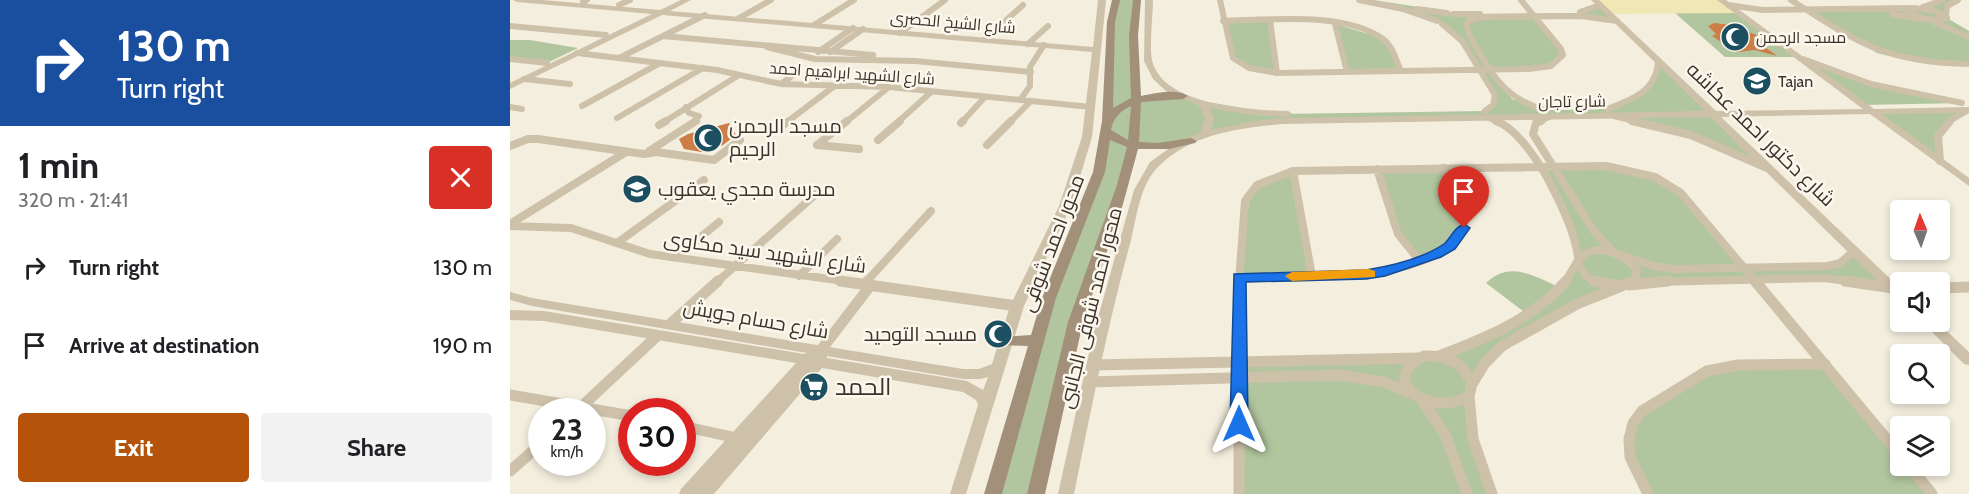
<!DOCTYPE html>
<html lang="en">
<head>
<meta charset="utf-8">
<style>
	:root { --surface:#fff; --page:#f2f2f2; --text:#202124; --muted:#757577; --accent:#b45309 }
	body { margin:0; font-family:Cabin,Cairo,sans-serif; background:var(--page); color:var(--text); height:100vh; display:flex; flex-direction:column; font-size:22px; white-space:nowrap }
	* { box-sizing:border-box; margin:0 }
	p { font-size:20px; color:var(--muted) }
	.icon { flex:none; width:33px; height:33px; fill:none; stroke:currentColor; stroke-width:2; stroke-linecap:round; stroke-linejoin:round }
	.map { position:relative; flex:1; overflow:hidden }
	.panel { display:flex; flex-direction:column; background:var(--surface); width:510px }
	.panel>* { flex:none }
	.hud { background:#1a4fa0; color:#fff; overflow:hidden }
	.needle { width:39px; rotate:358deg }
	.buttons { position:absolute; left:1380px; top:200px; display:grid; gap:12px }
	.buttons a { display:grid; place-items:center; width:60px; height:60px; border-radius:6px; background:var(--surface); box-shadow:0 3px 9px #0003; font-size:30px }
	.speed { position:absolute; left:18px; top:398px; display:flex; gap:12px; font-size:30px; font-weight:700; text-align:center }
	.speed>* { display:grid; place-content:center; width:78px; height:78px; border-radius:50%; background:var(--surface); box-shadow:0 3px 9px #0003; line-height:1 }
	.speed small { font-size:15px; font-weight:400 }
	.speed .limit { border:9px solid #d22; background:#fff; color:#111 }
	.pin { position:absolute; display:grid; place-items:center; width:51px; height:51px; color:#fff; margin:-62px -26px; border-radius:50% 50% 50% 0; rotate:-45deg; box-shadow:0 0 6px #0007 }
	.pin .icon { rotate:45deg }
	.me { position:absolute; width:66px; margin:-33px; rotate:0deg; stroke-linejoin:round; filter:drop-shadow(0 0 4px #0008) }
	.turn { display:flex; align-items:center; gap:21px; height:126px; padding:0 18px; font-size:27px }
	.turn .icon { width:78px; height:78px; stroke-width:2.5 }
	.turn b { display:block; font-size:42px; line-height:51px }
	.round { display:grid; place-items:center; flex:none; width:63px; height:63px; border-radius:6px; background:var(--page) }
	.head { display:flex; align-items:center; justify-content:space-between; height:102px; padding:0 18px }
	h1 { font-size:36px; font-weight:700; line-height:45px }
	.primary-button { display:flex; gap:12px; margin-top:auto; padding:12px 18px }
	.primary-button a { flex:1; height:69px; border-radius:6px; background:var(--accent); color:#fff; font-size:24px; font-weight:700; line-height:69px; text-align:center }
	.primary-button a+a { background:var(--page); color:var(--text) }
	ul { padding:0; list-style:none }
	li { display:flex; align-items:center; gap:18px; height:78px; padding:0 18px }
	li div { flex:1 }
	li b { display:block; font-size:22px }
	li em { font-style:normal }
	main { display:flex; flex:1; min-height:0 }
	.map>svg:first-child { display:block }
</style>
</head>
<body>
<main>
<section class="panel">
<div class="hud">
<div class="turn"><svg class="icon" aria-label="right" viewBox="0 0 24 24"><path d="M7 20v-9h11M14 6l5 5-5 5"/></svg><div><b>130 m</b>Turn right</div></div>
</div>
<div class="head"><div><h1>1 min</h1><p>320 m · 21:41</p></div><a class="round" style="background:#d93025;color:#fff"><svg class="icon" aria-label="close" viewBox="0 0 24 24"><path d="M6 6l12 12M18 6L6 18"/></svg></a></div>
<ul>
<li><svg class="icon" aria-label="right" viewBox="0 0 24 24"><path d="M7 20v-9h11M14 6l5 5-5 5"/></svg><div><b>Turn right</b></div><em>130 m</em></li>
<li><svg class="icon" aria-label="arrive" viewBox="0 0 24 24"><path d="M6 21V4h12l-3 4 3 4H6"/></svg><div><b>Arrive at destination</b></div><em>190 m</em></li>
</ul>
<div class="primary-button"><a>Exit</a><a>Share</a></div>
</section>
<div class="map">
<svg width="1459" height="494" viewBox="0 0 1459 494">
	<rect width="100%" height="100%" fill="#f4eedf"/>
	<path fill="#b1c59e" d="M606,0H628L626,100L661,96L770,114L974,111L986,99L952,41L932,24L863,0L953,14L1068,13L1090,5L1107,21L1093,18L1026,17L1053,55L1042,66L982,70L1002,99L1035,110L1097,109L1142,85L1148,62L1257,168L1207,145L1102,116L772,121L731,126L681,141L623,145L596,231L527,494H483L539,298L589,172Z
		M1433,0H1448L1437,6V18L1459,31V64L1405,62L1367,53L1296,10L1409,8Z
		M1165,13H1230L1287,57L1333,76L1452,103L1353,105L1287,57H1215Z
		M760,20L767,73L752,71L723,58L713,21Z
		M825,24L872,38L891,71L837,72Z
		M0,40H20L68,48L37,63L0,59Z
		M1458,110L1429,130L1430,161L1362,112Z
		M1096,166L1159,184L1236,269L1318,266L1344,251L1385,289L1332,279L1138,282L1067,304L975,363L958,410L982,494H729L730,363L921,356L1017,314L976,283C1002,259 1025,278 1052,288L1059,279L1068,248L1028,167Z
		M933,168L953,209L949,238L909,260L893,243L867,169Z
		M783,171L802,276L729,278L740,193Z
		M1315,364L1390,455V465H1399L1422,494H1138L1120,457L1123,423L1197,371Z"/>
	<path fill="#f1e7b5" d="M1085,0H1212L1230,13L1100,14Z"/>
	<path fill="#cc7e46" d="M1204,23L1229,26L1235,31L1247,35L1243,38L1267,56L1245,50L1228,52L1217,49L1219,47L1202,36L1206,34L1198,26Z
		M219,123L226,135L213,145L191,152L174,149L169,139L178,134Z"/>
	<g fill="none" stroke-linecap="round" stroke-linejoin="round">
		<path stroke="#cec1aa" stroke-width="6" d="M710,0L723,58L739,68L767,73L1019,69L1041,66L1053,55L1051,49L1011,0
			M849,0L893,9L927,21
			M1281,0C1348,43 1377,63 1459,64
			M73,2L77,0
			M109,5L120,0
			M1218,5L1253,10L1400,8
			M1413,7L1433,0
			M1404,8L1425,11L1437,18C1423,22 1410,19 1398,11Z
			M907,9L937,13
			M1070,12L1090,5
			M943,14H970
			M1382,14L1413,19
			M1436,16L1437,6L1448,0
			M229,18L261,0
			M760,20L767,73
			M713,21C758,20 835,11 873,39C883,46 886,61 891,71
			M958,21L972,17L1071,16L1107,21
			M1424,22L1459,37
			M825,24L837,72
			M932,24L952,41L985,95L983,105L975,111
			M956,24C958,35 964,44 970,54C986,82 1002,101 1035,110
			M304,25L344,0
			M0,26L96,35
			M390,33L435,0
			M153,36L363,55
			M474,40L513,5
			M518,44L538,26
			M257,47L305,59L405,61L521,72
			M308,52L343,28
			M320,52L353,29
			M67,53L207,70L271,84L379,87L581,107
			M109,58L195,15
			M0,59L37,63
			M1293,59L1361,84L1452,103
			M14,79L60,84
			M271,84L287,72
			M510,100L520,86V67L534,45
			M72,106L150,63
			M0,107L12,109
			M176,107L179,113L189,116L183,122
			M1097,109C1122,100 1146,91 1148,62
			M1104,116L1128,122
			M107,118L193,68
			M978,118L990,122
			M154,122L229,75
			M277,122L327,84
			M336,122L379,87
			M388,122L420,93
			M452,122L475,97
			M500,122L521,101
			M1028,122L1039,117
			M1438,122L1458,110"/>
		<path stroke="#cec1aa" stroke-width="8" d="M986,121C1020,132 1064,221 1068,257
			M1031,121L1026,123L1023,134L1083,230L1104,253
			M1122,121L1181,135L1257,168
			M451,123L453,121
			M149,125L156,121
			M266,130L279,121
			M368,140L390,121
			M307,145L337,121
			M307,145L349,149
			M477,145L501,121
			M0,146L18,139H28L134,154L146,152L204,160L230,140
			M139,151L186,121
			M1430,161L1428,136L1440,121
			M867,169L888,234L909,260
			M783,171L802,276
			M0,224L116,152
			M0,226L61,228L140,254L341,282
			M107,243L194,180
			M1108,254L1144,266L1164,269L1318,266L1330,263L1344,251
			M165,258L209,222
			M289,276L327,239
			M729,278C783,277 898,283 939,245C945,240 949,234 954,228L953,209L933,168
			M207,282L306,194
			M356,282L421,211
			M729,282L735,201L747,185L783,171L1096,166L1145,177L1171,193L1246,282
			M1055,282L1067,262
			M1087,282L1076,276L1067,262C1082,240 1113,252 1127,270L1125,281L1122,282
			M1143,282L1314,278L1345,282"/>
		<path stroke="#cec1aa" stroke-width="11" d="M330,281L507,306
			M729,281V494
			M1084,281L1109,286L1125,281
			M1245,281L1390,455
			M1335,281L1390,289
			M354,285L358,281
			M1119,285L1158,281
			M1430,288L1459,287
			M160,324L208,281
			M311,350L360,286
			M914,356C936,355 954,362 962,384L959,396C919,419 866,380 914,356Z
			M929,356C976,338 1022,320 1056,281
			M583,365L908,358
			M579,382L828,375L874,382L903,394
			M962,384L975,363L992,346L1067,304L1112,286
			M0,395L122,416
			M959,396L963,439L982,494
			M913,402L935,434L957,494
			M70,408L147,336
			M172,426L227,438
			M1399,465L1422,494
			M0,471L32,443
			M1138,494L1120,457L1119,439L1123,423L1132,411L1197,371L1228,365L1315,364"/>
		<path fill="#cec1aa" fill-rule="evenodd" d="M3,0H32L150,10L171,0H181L160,11L583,47L588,0H596L582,137L561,206L514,306L456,494H440L468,405L466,400L453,392L312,368L204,494H169L171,489L286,363L34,321L0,320V310L34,311L294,354L297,353L22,306L0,300V292L22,298L453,369H469L482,364L500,306L549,206L572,137L582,52L152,15L0,89V83L142,14L7,2ZM317,356L453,379H470L478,377L473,390L457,381L317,358Z
			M635,0H643C643,15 639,47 642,60C652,106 742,110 778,111L783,114L778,117L741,115L700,108L704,119L701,130L739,122L772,118L1195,111L1081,0H1089L1206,111L1353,109L1207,0H1216L1364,109L1459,107V113L1372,114L1459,178V186L1360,114L1211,117L1390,288V299L1385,298L1200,117L772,124C729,128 682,134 650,165C630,183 627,216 621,240C598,324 581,409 564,494H548L583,335L624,190L640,162L668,142L690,133L695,119L691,109L688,105L656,91L643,79L634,61Z
			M1411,321H1426L1459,352V365L1454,364Z"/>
		<path fill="#a2907b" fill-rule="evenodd" d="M602,0H610L605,22L603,108L621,98L619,36L623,0H631L628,36L631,96C644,93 667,88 678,96L673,99L631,102L629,142L648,143L681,138L687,141L685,143L659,149H628L613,204L573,322L535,494H517L558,322L607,185L617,147L600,140L595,172L546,298L492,494H474L518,346L490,345L487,341L490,337L521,335L532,298L583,172L592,121L597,22ZM621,106L618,140L601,130C603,118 610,111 621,106Z"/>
	</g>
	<path fill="#1a73e8" stroke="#114b97" stroke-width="1.5" d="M954,224L960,228L945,249L931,257L875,276L856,279L736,282L738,424L735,429H723L720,424L724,274L856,270C881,266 913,258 934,244C941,238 944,227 954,224Z"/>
	<path fill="#f59e0b" d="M859,269L865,271V277L782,281L775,276L782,272Z"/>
	<defs>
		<g id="mosque-disc" transform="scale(1.5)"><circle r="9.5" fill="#1c4f5f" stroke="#fbf7ed"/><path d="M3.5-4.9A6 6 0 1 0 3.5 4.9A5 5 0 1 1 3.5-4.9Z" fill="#fff"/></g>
		<g id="school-disc" transform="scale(1.5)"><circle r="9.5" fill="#1c4f5f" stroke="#fbf7ed"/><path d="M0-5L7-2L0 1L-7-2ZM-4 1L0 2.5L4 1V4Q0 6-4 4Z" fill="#fff"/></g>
		<g id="supermarket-disc" transform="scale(1.5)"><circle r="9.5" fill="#1c4f5f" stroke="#fbf7ed"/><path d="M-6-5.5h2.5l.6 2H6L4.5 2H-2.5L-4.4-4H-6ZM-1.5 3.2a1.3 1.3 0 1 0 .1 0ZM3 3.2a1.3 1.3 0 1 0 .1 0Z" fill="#fff"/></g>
	</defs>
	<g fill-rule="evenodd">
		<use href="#mosque-disc" x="1225" y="37"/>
		<use href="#school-disc" x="1247" y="81"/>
		<use href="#mosque-disc" x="198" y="138"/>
		<use href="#school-disc" x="127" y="189"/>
		<use href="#mosque-disc" x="488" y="334"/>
		<use href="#supermarket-disc" x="304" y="387"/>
	</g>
	<g text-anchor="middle" stroke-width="5" stroke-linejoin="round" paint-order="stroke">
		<g font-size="16" fill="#3b322a" stroke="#fbf7ed">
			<text transform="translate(443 22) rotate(5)" y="6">شارع الشيخ الحصرى</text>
			<text transform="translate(342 73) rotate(4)" y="6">شارع الشهيد ابراهيم احمد</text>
			<text transform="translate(1062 101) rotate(-1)" y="6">شارع تاجان</text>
		</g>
		<g font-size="16" fill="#3b322a" stroke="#fbf7ed" text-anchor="start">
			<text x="1246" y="43">مسجد الرحمن</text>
			<text x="1268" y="87">Tajan</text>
		</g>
		<g font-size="20" fill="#3b322a" stroke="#fbf7ed" text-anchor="start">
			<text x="219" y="133">مسجد الرحمن<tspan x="219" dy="23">الرحيم</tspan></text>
			<text x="148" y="196">مدرسة مجدي يعقوب</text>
			<text x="467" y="341" text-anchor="end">مسجد التوحيد</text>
		</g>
		<g font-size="20" fill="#3b322a" stroke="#fbf7ed">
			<text transform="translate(1251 134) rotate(44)" y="7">شارع دكتور احمد عكاشه</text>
			<text transform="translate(542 243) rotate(-69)" y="7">محور احمد شوقى</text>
			<text transform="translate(255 252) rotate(8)" y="7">شارع الشهيد سيد مكاوى</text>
			<text transform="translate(580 308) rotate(-76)" y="7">محور احمد شوقى الجانبى</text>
			<text transform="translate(246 319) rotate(10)" y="7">شارع حسام جويش</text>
		</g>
		<g font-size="24" fill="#3b322a" stroke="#fbf7ed" text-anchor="start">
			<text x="325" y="395">الحمد</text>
		</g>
	</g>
</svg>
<div class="buttons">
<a><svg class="needle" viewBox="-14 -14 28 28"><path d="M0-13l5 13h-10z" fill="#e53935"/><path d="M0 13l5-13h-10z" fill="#757577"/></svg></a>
<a><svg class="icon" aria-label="sound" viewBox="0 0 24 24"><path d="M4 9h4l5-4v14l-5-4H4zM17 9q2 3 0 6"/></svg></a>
<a><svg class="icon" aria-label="search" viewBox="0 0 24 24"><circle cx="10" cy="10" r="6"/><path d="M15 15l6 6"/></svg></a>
<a><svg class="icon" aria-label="layers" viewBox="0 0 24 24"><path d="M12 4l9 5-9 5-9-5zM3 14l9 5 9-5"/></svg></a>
</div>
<div class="speed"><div>23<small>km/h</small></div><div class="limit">30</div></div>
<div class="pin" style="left:954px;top:228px;background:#d93025"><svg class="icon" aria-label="arrive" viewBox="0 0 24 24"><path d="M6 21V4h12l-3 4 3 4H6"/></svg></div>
<svg class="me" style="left:729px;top:424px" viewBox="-20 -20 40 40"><path d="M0-17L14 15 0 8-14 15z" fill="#1a73e8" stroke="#fff" stroke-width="4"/></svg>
</div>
</main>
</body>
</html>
